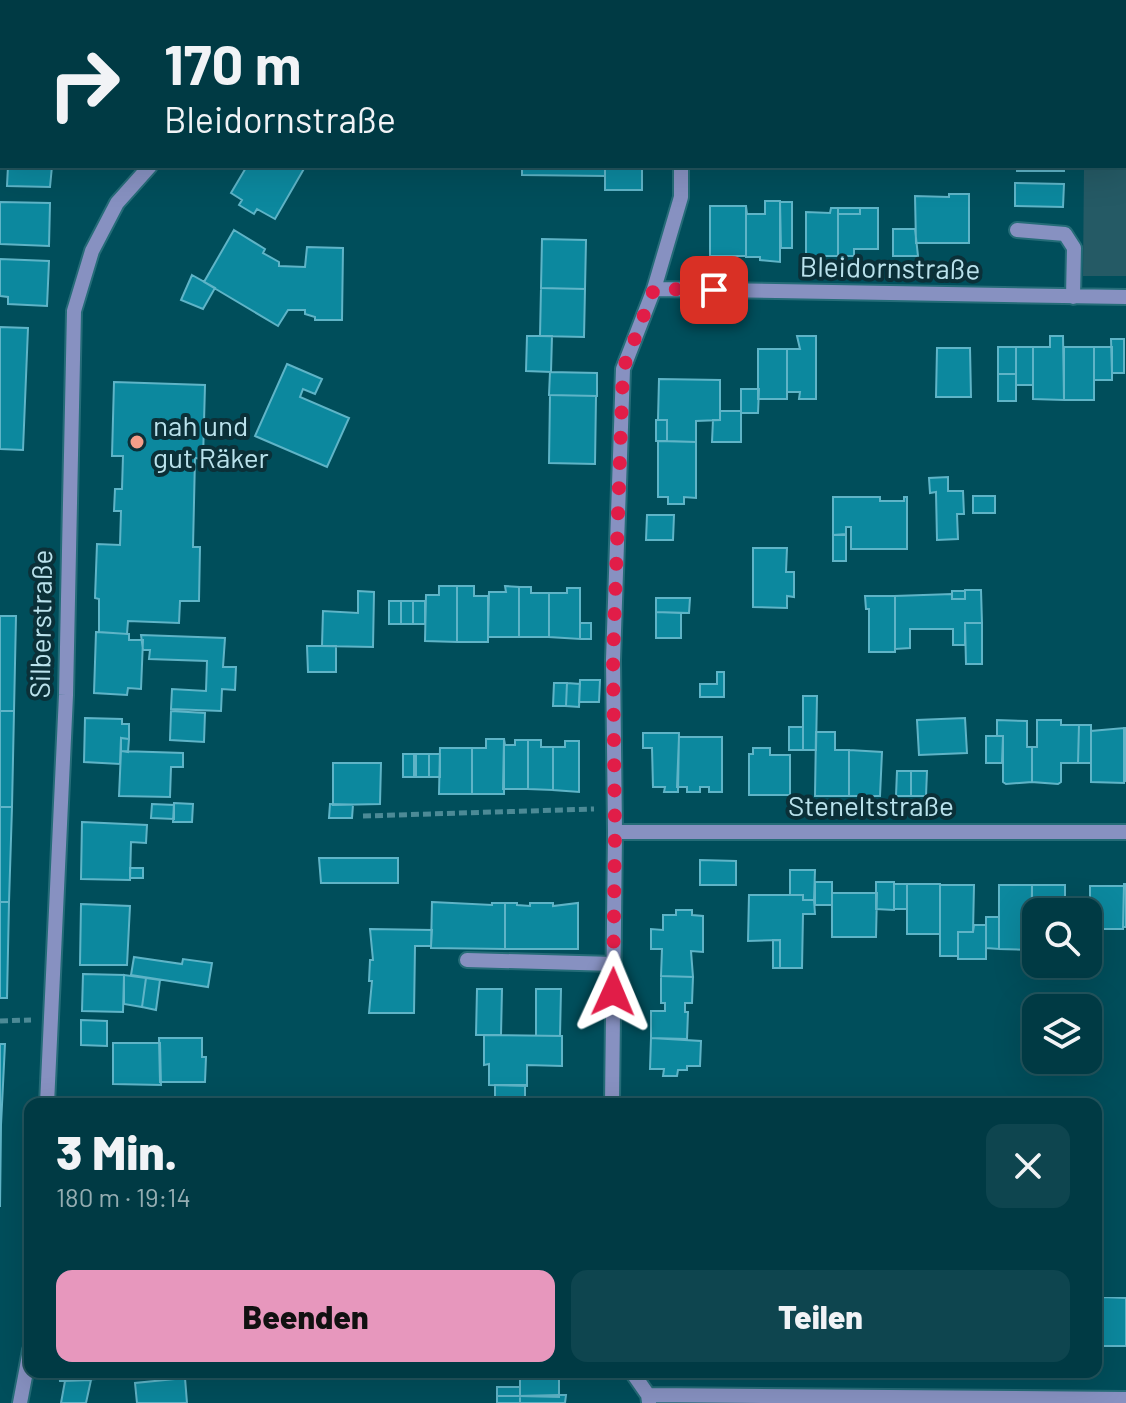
<!DOCTYPE html>
<html lang="de">
<head>
<meta charset="utf-8">
<style>
	:root { --surface:#003a44; --page:#0e454f; --text:#f1f3f6; --muted:#95adb2; --line:#22545d; --accent:#e797bd }
	body { margin:0; font-family:Barlow,sans-serif; background:var(--page); color:var(--text); height:100vh; display:flex; flex-direction:column; font-size:30px; white-space:nowrap }
	* { box-sizing:border-box; margin:0 }
	p { font-size:26px; color:var(--muted) }
	.icon { flex:none; width:44px; height:44px; fill:none; stroke:currentColor; stroke-width:2; stroke-linecap:round; stroke-linejoin:round }
	.map { position:relative; flex:1; overflow:hidden }
	.details { position:absolute; left:24px; top:1098px; width:1078px; height:280px; display:flex; flex-direction:column; background:var(--surface); border-radius:16px; box-shadow:0 8px 32px #0002,0 0 0 2px var(--line) }
	.details>* { flex:none }
	.banner { position:absolute; left:0px; top:0px; width:1126px; height:168px; box-shadow:0 8px 32px #0002,0 0 0 2px var(--line); background:#003a44; color:var(--text); overflow:hidden }
	.controls { position:absolute; left:1022px; top:898px; display:grid; gap:16px }
	.controls a { display:grid; place-items:center; width:80px; height:80px; border-radius:16px; background:var(--surface); box-shadow:0 8px 32px #0002,0 0 0 2px var(--line); font-size:40px }
	.pin { position:absolute; display:grid; place-items:center; width:68px; height:68px; color:#fff; margin:-34px; border-radius:16px; box-shadow:0 4px 12px #0006 }
	.me { position:absolute; width:88px; margin:-44px; rotate:1deg; stroke-linejoin:round; filter:drop-shadow(0 0 6px #0008) }
	.turn { display:flex; align-items:center; gap:28px; height:168px; padding:0 32px; font-size:36px }
	.turn .icon { width:104px; height:104px; stroke-width:2.5 }
	.turn b { display:block; font-size:56px; line-height:68px }
	.round { display:grid; place-items:center; flex:none; width:84px; height:84px; border-radius:16px; background:var(--page) }
	.overview { display:flex; align-items:center; justify-content:space-between; height:136px; padding:0 32px }
	h1 { font-size:48px; font-weight:800; line-height:60px }
	.primary-button { display:flex; gap:16px; margin-top:auto; padding:16px 32px }
	.primary-button a { flex:1; height:92px; border-radius:16px; background:var(--accent); color:#111; font-size:32px; font-weight:800; line-height:92px; text-align:center }
	.primary-button a+a { background:var(--page); color:var(--text) }
	.map>svg:first-child { display:block }
</style>
</head>
<body>
<div class="map">
<svg width="1126" height="1403" viewBox="0 0 1126 1403">
	<rect width="100%" height="100%" fill="#004e5b"/>
	<path fill="#255a65" d="M1086,0H1126V276H1083L1084,166H1124V2Z"/>
	<path fill="#0c889e" stroke="#5fb4c7" stroke-width="2" d="M39,0H85L87,2H42Z
		M339,0H386L338,2Z
		M526,0H565V2H526Z
		M581,0H642V2H581Z
		M718,0H758V2H718Z
		M2,93V135L0,134Z
		M8,166H52L50,187L7,186Z
		M247,166L305,167L275,219L257,209L254,214L239,205L242,200L231,193Z
		M522,166H605V176L522,175Z
		M605,166H642V190H605Z
		M1017,166H1064V171H1017Z
		M1015,183L1064,184L1063,207L1015,206Z
		M949,194H969V243H916L915,196L949,197Z
		M765,201H780V262L760,260V257H746V206L747,214H765Z
		M0,202L50,203L49,246L0,244Z
		M780,202H792V248H781Z
		M710,206H746V256H710Z
		M831,208H838V256H820V261H806V212L830,213Z
		M838,208H860V214H838Z
		M860,208H878V249H854V256H838V214H860Z
		M893,229H915L918,256H893Z
		M234,230L265,249L263,253L279,262V266L305,267L307,247L343,248L342,320H315V317L305,314V310H288L278,326L204,282Z
		M542,239L586,240L585,289L541,288Z
		M0,259L49,261L47,306L8,304V297L0,296Z
		M192,275L215,288L203,309L181,300Z
		M541,288L585,289L584,337L540,336Z
		M0,327L28,328L23,450L0,449Z
		M527,336H552L551,372L526,371Z
		M797,336H816V399H799L800,392H787V349H800Z
		M1050,336H1063L1064,400L1033,399V347H1050Z
		M1111,339H1124V373H1112Z
		M998,347H1016V374H998Z
		M1016,347H1033V385H1016Z
		M1064,347H1094V400H1064Z
		M1094,347H1112V380H1094Z
		M937,348H970L971,397H936Z
		M758,349H787V399H758Z
		M287,364L322,379L315,394L303,389L300,397L349,418L327,467L255,436Z
		M550,372L597,373V396L549,395Z
		M998,374H1016V401H998Z
		M659,379L720,380V420L696,421V442L667,441V420H658Z
		M114,382L205,385L203,459L195,458L193,547H200L199,601H180L179,623L128,621L127,634L99,632V599L95,598L97,544L120,545L121,511H114L115,489H122L123,456H112Z
		M741,389H759L758,413H741Z
		M550,395L596,396L595,464L549,463Z
		M720,411H741V442H712L713,420H720Z
		M656,420H667V441H656Z
		M658,441L696,442V498L684,497V504H668V497H658Z
		M948,477V491H963L964,514H957L958,539L937,540L936,492L930,493L929,478Z
		M973,496H995V513H973Z
		M833,497H880V501H904V497H907V549H851V527H846V534L833,535Z
		M647,515H674L673,540H646Z
		M833,535H846V561H833Z
		M753,548H787L786,572H794V597L787,596V608L753,607Z
		M439,586H457V642L425,641L426,595H439Z
		M457,586H474V596H488V642H457Z
		M505,586L519,587V637H488L489,592H506Z
		M519,587H531V593H549V637H519Z
		M567,588H580V639L549,637V593H567Z
		M965,590H981L982,623H965V645H953V629H910V648L895,649V596L952,594V599H965Z
		M358,591L374,592L373,647L322,646L323,611L358,613Z
		M952,591H965V599H952Z
		M865,596H895V652H869V609H866Z
		M656,598H690L689,613L656,612Z
		M389,601H401V624H389Z
		M401,601H413V624H401Z
		M413,601H425V624H413Z
		M656,612L681,613V638H656Z
		M0,616H16L14,711H0Z
		M580,623H591V639H580Z
		M965,623H982V664H966Z
		M96,632L129,634V640H143L141,689L128,688L127,695L94,693Z
		M141,635L225,638L223,667H236L235,690L222,689L221,711L171,709L172,689L206,691L207,661L149,659L150,650H143Z
		M307,646H336V672H308Z
		M717,672H724V697H700V684H717Z
		M580,680H600L599,702H579Z
		M554,683H567L566,706H553Z
		M567,683L580,684L579,707L566,706Z
		M803,696H817L816,750H803Z
		M0,711H14L12,807H0Z
		M171,711L205,713L204,742L170,740Z
		M85,718L122,719V724H129V739L121,738L120,764L84,762Z
		M965,718L967,753L919,755L917,720Z
		M997,720L1027,721V747H1032V782L1006,784L1003,782V736H997Z
		M1037,720H1061V725H1079L1078,763H1061V782L1058,784L1032,782V747H1037Z
		M1079,725H1091V763H1078Z
		M789,727H803V750H789Z
		M1124,728H1126V781H1124Z
		M1124,728V783L1091,782V731Z
		M816,732H835V750H849V796H815Z
		M643,733H679L678,792H664L665,787H653L652,748H643Z
		M986,736H1003L1002,763H986Z
		M679,737H722V792H709V787H700V792H687V787H677Z
		M121,738L129,739L128,752L121,751Z
		M486,739H504V794H472V748H486Z
		M504,739L505,745H515V740H528V789H503Z
		M528,740H541V747H553V790L528,789Z
		M565,741H579V792L553,790V747H565Z
		M440,748H472V794H439Z
		M753,748H770V755H790V795H749V754H753Z
		M849,750L882,752L880,796H849Z
		M121,751L183,753V767H171L170,797L119,796Z
		M403,754H414V777H403Z
		M416,754H429V777H416Z
		M429,754H440V777H429Z
		M333,763H381L380,804L333,805Z
		M897,771H911V796H896Z
		M911,771H927L926,796H911Z
		M174,803L193,804L192,822H173Z
		M152,804L174,805V819L151,818Z
		M330,804L353,805L352,818H329Z
		M0,807H12L9,902H0Z
		M82,822L147,825L146,843L131,842L130,880L81,879Z
		M319,858H398V883H321Z
		M700,860L736,861V885H700Z
		M130,868H143V878H130Z
		M790,870H815L814,900H803V895H790Z
		M815,882H832V905H815Z
		M876,882H894V910L876,909Z
		M894,884H907V909H894Z
		M907,884H940V934H907Z
		M1124,884H1126V927H1123Z
		M940,885H974L973,932H958V956H940Z
		M999,885H1032L1031,950L999,949Z
		M1032,885H1065V912H1036V926H1032Z
		M1090,886H1124L1123,929H1090Z
		M832,893H877L876,937H832Z
		M749,895H803V900H814L815,914H803L802,968H780V940L748,941Z
		M0,902H9L7,998H0Z
		M432,902L492,905V903H505V949L431,948Z
		M505,903H517V905L530,906V903H553V906L578,903V949H505Z
		M81,904L130,906L127,965H80Z
		M676,910H692V915L703,916V952L691,951L693,977L661,976L662,949H651V929L663,930V915H676Z
		M986,917H999V949L986,948Z
		M1088,918H1090V929H1093V950H1088Z
		M974,925H986V959H958V932H973Z
		M1032,926H1036V942H1032Z
		M370,929L432,930L431,946H415L414,1013H369L372,981H369L370,960H373Z
		M773,940H780V968H773Z
		M134,957L182,964L183,959L212,963L208,987L131,975Z
		M83,974L124,975L123,1012L82,1011Z
		M124,975L146,978L142,1007L124,1004Z
		M661,976L693,977L692,1003H685V1012H688L687,1039L651,1038V1011H665V1003H661Z
		M146,978L160,980L156,1010L142,1007Z
		M477,989H502L501,1035H476Z
		M536,989H561L560,1036H536Z
		M81,1020L107,1021V1046L81,1045Z
		M484,1035L562,1036V1066L527,1065V1086L489,1085V1064L484,1065Z
		M159,1038H202V1057H206L205,1082H160Z
		M651,1038L701,1041L700,1066H687V1070H678L677,1076H663L664,1069H650Z
		M113,1043H160L161,1085L113,1084Z
		M0,1044H5L1,1125H0Z
		M495,1085H525V1099L495,1098Z
		M100,1097H123V1104H100Z
		M197,1099H217L216,1104H196Z
		M545,1099H561L560,1104H545Z
		M0,1125H1L0,1207Z
		M1096,1297H1102L1101,1346H1096Z
		M1102,1297L1126,1298V1346H1101Z
		M59,1372H114V1378L60,1381Z
		M520,1372L559,1373V1397L520,1396Z
		M185,1378L187,1403H137L135,1383Z
		M91,1380L86,1403H61L65,1381Z
		M497,1387H520V1396H497Z
		M558,1395H566L565,1403H520V1396Z
		M497,1396H520V1403H497Z"/>
	<g fill="none" stroke-linecap="round" stroke-linejoin="round">
		<g stroke="#256c78" stroke-width="18">
			<path id="minor" d="M680,0V2
				M101,2L102,0
				M302,2L304,0
				M0,53L2,54
				M1017,230L1065,234L1074,248L1073,297
				M654,289L1126,297
				M615,832H1126
				M467,960L614,964
				M47,1104L66,695L74,311L92,251L117,203L150,166
				M612,1104L615,832L613,660L623,369L654,289L681,197V166
				M632,1372L648,1395L649,1402
				M648,1395L1126,1399
				M20,1403L30,1350"/>
		</g>
		<path stroke="#4c8a96" stroke-width="5" stroke-dasharray="8 4" stroke-linecap="butt" d="M363,816L594,809
			M0,1021L31,1020"/>
		<use href="#minor" stroke="#8791c1" stroke-width="14"/>
	</g>
	<g fill="none" stroke-linecap="round" stroke-linejoin="round">
		<path stroke="#e11d48" stroke-width="14" stroke-dasharray="0 25.2" d="M613,992L615,832L613,660L623,369L654,289L714,290"/>
	</g>
	<circle fill="#f49e89" stroke="#0b3038" stroke-width="3" cx="137" cy="442" r="8"/>
	<g text-anchor="middle" stroke-width="8" stroke-linejoin="round" paint-order="stroke">
		<g font-size="28" fill="#bae2ec" stroke="#0b3038">
			<text transform="translate(890 268) rotate(1)" y="10">Bleidornstraße</text>
			<text transform="translate(41 624) rotate(-89)" y="10">Silberstraße</text>
			<text x="871" y="816">Steneltstraße</text>
		</g>
		<g font-size="28" fill="#bae2ec" stroke="#0b3038" text-anchor="start">
			<text x="153" y="436">nah und<tspan x="153" dy="32">gut Räker</tspan></text>
		</g>
	</g>
</svg>
<div class="controls">
<a><svg class="icon" aria-label="search" viewBox="0 0 24 24"><circle cx="10" cy="10" r="6"/><path d="M15 15l6 6"/></svg></a>
<a><svg class="icon" aria-label="layers" viewBox="0 0 24 24"><path d="M12 4l9 5-9 5-9-5zM3 14l9 5 9-5"/></svg></a>
</div>
<div class="pin" style="left:714px;top:290px;background:#d93025"><svg class="icon" aria-label="arrive" viewBox="0 0 24 24"><path d="M6 21V4h12l-3 4 3 4H6"/></svg></div>
<svg class="me" style="left:613px;top:992px" viewBox="-20 -20 40 40"><path d="M0-17L14 15 0 8-14 15z" fill="#e11d48" stroke="#fff" stroke-width="4"/></svg>
<div class="banner">
<div class="turn"><svg class="icon" aria-label="right" viewBox="0 0 24 24"><path d="M7 20v-9h11M14 6l5 5-5 5"/></svg><div><b>170 m</b>Bleidornstraße</div></div>
</div>
<section class="details">
<div class="overview"><div><h1>3 Min.</h1><p>180 m · 19:14</p></div><a class="round"><svg class="icon" aria-label="close" viewBox="0 0 24 24"><path d="M6 6l12 12M18 6L6 18"/></svg></a></div>
<div class="primary-button"><a>Beenden</a><a>Teilen</a></div>
</section>
</div>
</body>
</html>
